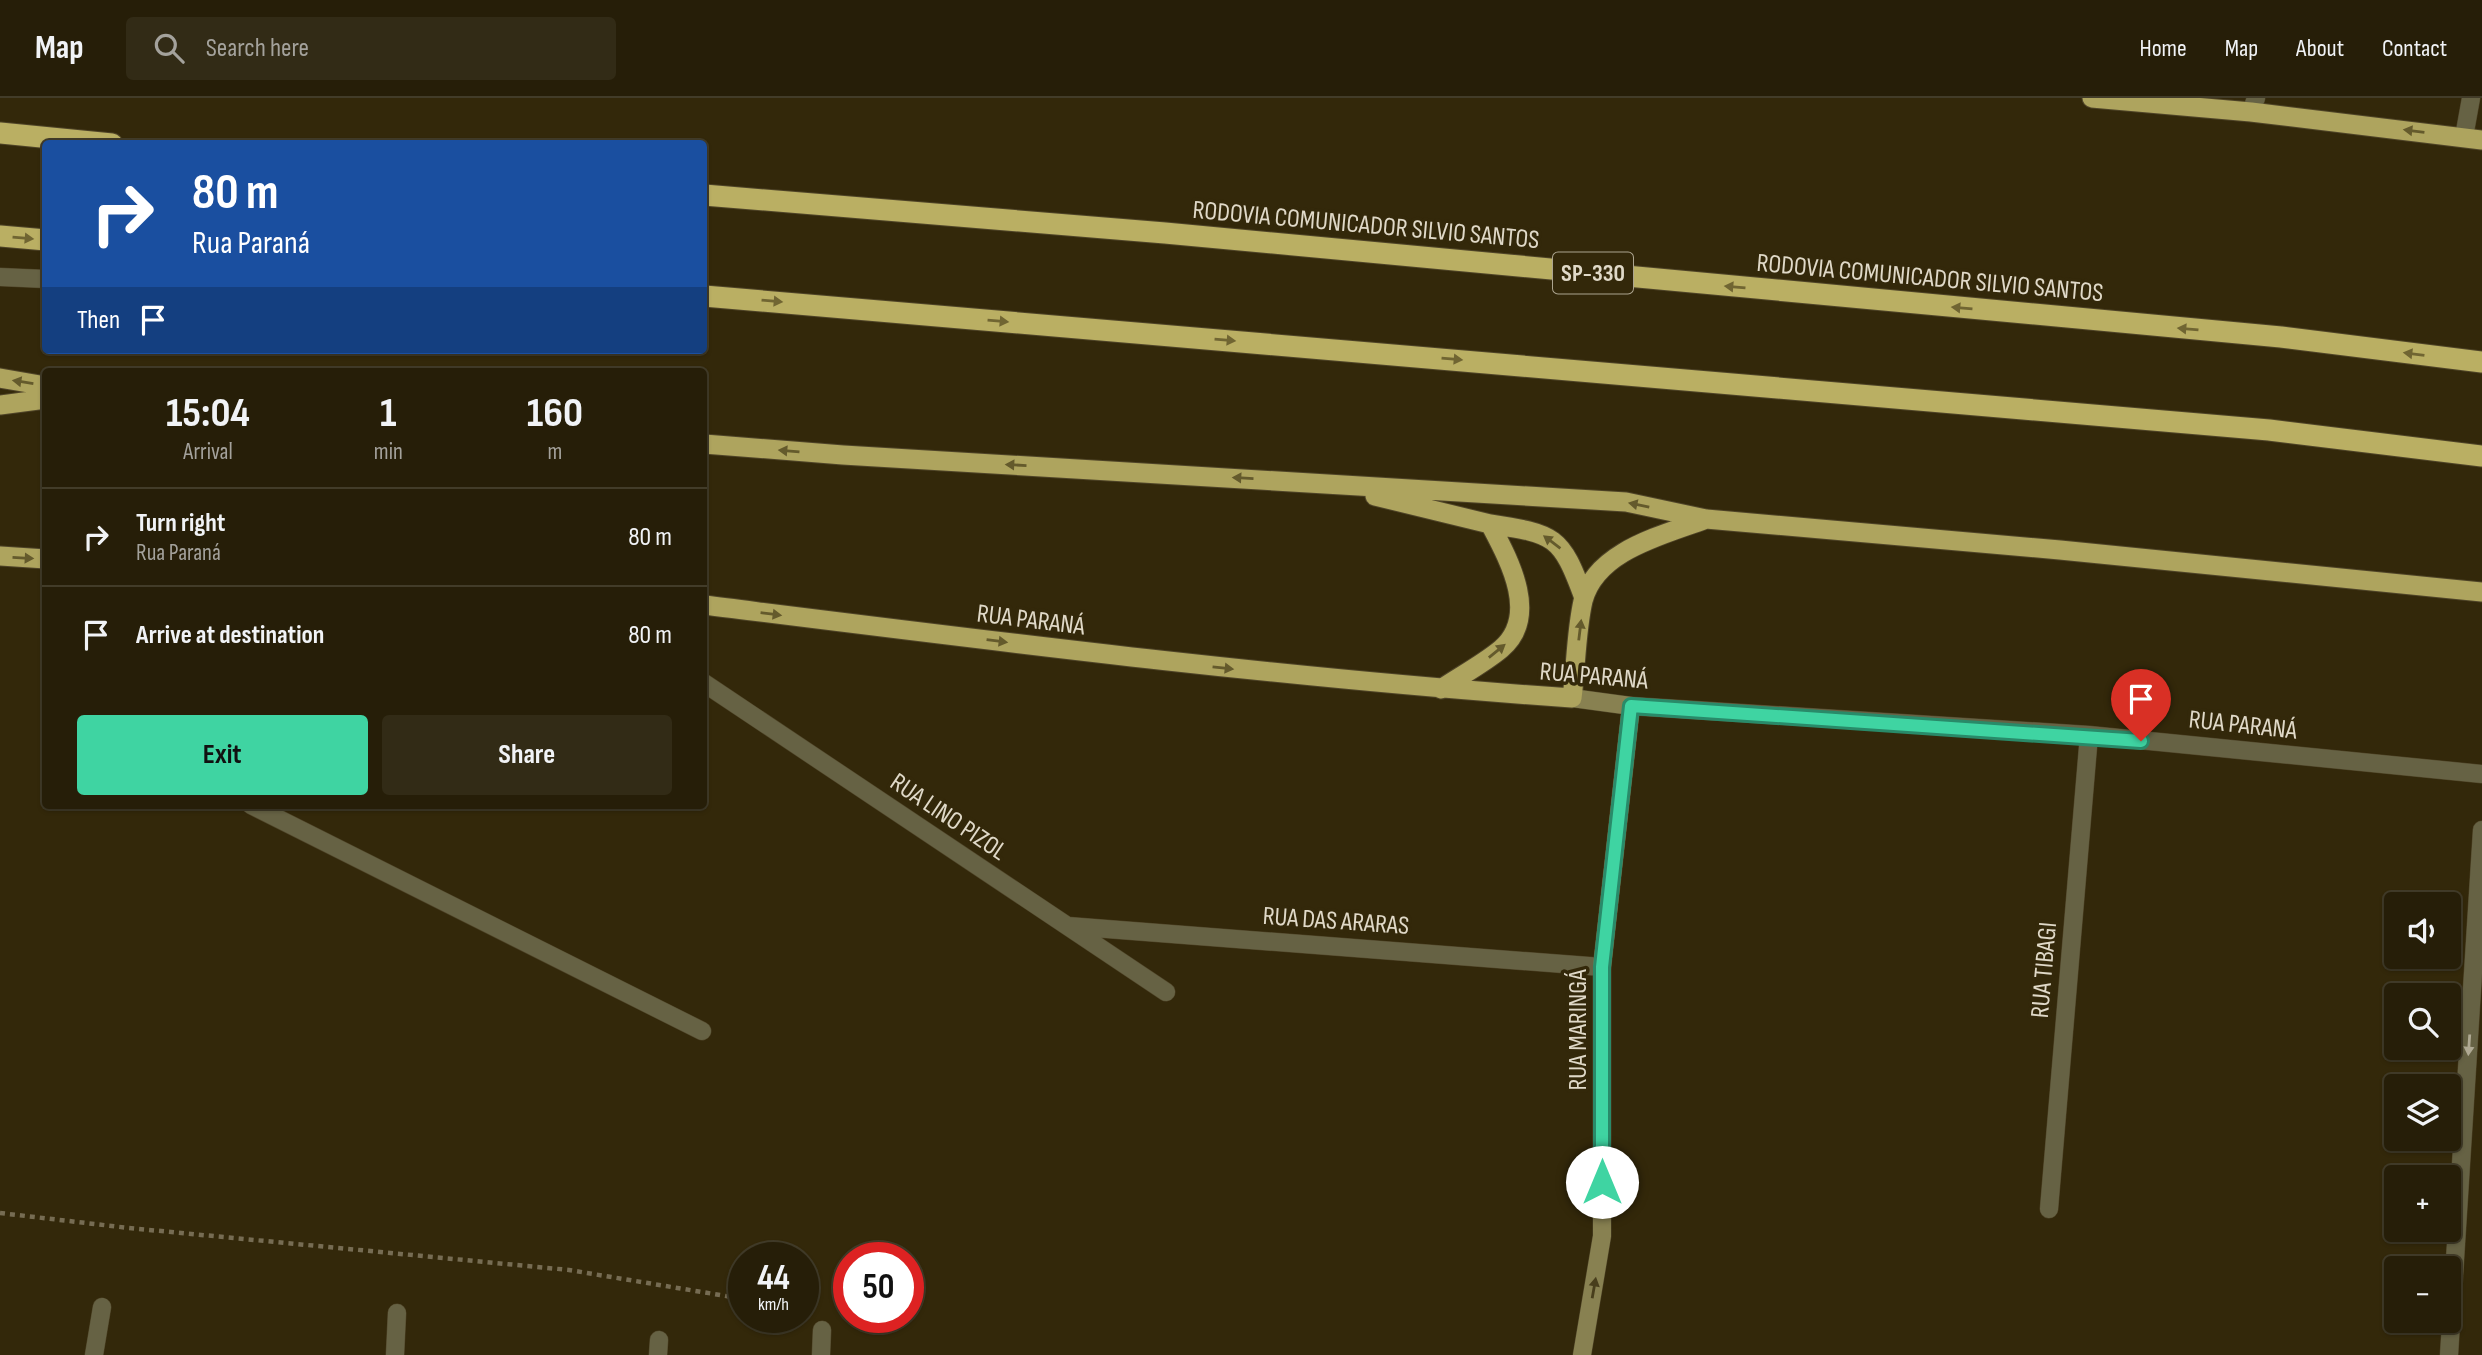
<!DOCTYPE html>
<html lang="en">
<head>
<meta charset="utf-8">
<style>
	:root { --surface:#261e08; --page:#322b16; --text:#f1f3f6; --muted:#a4a29c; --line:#423c29; --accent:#3fd4a2 }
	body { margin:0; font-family:"Sofia Sans Condensed",sans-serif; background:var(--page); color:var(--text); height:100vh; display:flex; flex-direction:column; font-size:26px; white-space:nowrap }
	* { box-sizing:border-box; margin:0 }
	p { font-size:23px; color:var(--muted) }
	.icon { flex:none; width:38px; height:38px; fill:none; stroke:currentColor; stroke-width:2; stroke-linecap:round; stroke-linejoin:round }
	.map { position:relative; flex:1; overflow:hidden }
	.sheet { position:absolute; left:42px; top:270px; width:665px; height:441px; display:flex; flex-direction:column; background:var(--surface); border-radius:7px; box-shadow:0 2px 5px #0004,0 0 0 2px var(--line) }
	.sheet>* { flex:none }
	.guide { position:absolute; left:42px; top:42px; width:665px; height:214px; border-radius:7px; box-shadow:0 2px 5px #0004,0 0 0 2px var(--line); background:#1a4fa0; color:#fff; overflow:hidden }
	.controls { position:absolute; left:2384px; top:794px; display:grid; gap:14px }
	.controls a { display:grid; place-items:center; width:77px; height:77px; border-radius:7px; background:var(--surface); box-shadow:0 2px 5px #0004,0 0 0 2px var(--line); font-size:35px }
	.speed { position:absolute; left:728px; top:1144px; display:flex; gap:14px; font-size:35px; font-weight:700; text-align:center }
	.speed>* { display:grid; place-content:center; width:91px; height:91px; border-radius:50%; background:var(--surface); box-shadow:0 2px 5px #0004,0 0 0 2px var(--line); line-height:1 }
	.speed small { font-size:18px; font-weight:400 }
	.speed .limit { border:10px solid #d22; background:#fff; color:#111 }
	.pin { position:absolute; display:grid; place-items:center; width:60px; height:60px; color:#fff; margin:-72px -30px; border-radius:50% 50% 50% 0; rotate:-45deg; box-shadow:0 0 7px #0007 }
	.pin .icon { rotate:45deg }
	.me { position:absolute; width:77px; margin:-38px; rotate:0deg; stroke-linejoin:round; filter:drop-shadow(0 0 5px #0008) }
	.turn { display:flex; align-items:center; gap:24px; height:147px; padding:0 35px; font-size:32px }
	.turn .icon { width:91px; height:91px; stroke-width:2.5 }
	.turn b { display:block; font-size:49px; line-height:60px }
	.then { display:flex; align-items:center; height:66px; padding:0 35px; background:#0003; gap:14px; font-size:26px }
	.eta { display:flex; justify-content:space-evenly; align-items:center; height:119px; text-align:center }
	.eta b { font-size:42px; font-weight:700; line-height:49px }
	.action { display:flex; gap:14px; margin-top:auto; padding:14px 35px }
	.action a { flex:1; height:80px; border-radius:7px; background:var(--accent); color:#111; font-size:28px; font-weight:700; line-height:80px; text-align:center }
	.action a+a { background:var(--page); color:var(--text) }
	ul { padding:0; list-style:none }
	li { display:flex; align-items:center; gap:21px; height:98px; padding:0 35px; border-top:2px solid var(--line) }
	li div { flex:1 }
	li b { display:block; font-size:26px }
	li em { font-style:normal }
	header { display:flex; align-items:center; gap:42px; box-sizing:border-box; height:98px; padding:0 35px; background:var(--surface); border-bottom:2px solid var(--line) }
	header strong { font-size:33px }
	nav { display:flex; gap:38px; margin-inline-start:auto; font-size:24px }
	.search { width:490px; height:63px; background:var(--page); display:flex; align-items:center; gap:18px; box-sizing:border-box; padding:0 24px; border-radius:7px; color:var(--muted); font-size:26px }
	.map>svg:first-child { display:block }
</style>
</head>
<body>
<header>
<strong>Map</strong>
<div class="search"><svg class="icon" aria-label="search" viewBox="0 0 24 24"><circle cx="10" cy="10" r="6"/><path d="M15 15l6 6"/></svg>Search here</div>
<nav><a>Home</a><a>Map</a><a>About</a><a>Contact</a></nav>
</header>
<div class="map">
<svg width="2482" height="1257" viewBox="0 0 2482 1257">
	<rect width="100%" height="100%" fill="#33280a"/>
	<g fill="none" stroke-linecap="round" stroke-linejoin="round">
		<g stroke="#4f4428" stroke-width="19">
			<path id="service" d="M2251,14L2256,0
				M2464,39L2471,0
				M0,179L46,181
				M251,707L702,933"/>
		</g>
		<g stroke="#4f4428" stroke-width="19">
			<path id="minor" d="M704,585L1166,894
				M1631,608L2089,637L2482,676
				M1068,828L1602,869
				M2049,1111L2089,637
				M94,1257L102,1209
				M395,1257L397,1215
				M658,1257L659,1242
				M821,1257L822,1232
				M2449,1257L2482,732"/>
		</g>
		<g stroke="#4f4428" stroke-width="19">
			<path id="secondary" d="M1572,600L1631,608L1602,869V1138L1582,1257"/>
		</g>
		<g stroke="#4f4428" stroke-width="21">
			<path id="trunk" d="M2092,0L2251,14L2482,42
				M0,280L46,288
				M0,307L46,301
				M704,346L843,357L1626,404L1706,421L2060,452L2482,494
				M1375,398L1490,426C1509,462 1540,518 1501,551C1483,566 1460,578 1441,591
				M1490,426C1555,436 1561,437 1584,500
				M0,458L46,461
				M704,507C993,543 1281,580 1572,600C1576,569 1576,534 1583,503C1596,452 1664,437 1706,421"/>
		</g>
		<g stroke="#4f4428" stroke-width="23">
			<path id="motorway" d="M0,35L112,46
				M704,97L1165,135L2281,239L2482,264
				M0,138L46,142
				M704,198L2269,332L2482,358"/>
		</g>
		<path stroke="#766c53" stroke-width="4.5" stroke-dasharray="5 5" stroke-linecap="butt" d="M0,1115L129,1130L569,1172L744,1201"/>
		<use href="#service" stroke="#666244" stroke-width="18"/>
		<use href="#minor" stroke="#666244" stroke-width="18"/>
		<use href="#secondary" stroke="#888151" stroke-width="18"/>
		<use href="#trunk" stroke="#aea45e" stroke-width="19"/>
		<use href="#motorway" stroke="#baaf63" stroke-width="21"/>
	</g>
	<defs><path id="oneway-solid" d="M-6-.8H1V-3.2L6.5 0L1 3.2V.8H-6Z" transform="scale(1.75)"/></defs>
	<g fill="#645a2c">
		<use href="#oneway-solid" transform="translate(2414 33) rotate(-173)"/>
		<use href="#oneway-solid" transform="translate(23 284) rotate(-171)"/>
		<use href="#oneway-solid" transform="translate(789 353) rotate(-175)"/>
		<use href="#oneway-solid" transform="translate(1016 367) rotate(-177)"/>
		<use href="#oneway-solid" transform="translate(1243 380) rotate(-177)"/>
		<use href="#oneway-solid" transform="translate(1639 407) rotate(-168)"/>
		<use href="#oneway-solid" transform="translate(1552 444) rotate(-143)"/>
		<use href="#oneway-solid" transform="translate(23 460) rotate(3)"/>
		<use href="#oneway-solid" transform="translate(771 516) rotate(7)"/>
		<use href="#oneway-solid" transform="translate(1580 532) rotate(-83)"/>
		<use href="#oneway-solid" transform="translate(997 543) rotate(7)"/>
		<use href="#oneway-solid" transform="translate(1497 553) rotate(-39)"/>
		<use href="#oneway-solid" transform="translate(1223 570) rotate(6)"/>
	</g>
	<g fill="#706532">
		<use href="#oneway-solid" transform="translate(23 140) rotate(5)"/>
		<use href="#oneway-solid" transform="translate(1735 189) rotate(-175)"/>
		<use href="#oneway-solid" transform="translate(772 203) rotate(5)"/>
		<use href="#oneway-solid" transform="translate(1962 210) rotate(-175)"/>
		<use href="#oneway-solid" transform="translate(998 223) rotate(5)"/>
		<use href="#oneway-solid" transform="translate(2188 231) rotate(-175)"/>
		<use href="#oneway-solid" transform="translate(1225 242) rotate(5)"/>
		<use href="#oneway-solid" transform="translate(2414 256) rotate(-173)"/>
		<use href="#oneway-solid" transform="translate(1452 261) rotate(5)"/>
	</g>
	<use fill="#afa993" href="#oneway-solid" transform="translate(2469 947) rotate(94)"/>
	<use fill="#483e1c" href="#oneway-solid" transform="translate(1594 1190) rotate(-80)"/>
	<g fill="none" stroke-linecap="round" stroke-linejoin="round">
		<g stroke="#298a69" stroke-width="18">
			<path id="route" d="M1602,1084V869L1631,608L2141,643"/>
		</g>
		<use href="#route" stroke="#3fd4a2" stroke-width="12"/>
	</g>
	<g text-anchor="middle" stroke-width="7" stroke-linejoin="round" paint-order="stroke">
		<rect fill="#33280a" stroke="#aca48f" stroke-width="2" x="1553" y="154.5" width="80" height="41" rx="5"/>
		<g font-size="24" font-weight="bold" fill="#e0d9c8">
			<text x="1593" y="183">SP-330</text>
		</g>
		<g font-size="26" fill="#e0d9c8" stroke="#33280a">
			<text transform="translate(1366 126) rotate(5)" y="9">RODOVIA COMUNICADOR SILVIO SANTOS</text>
			<text transform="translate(1930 179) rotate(5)" y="9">RODOVIA COMUNICADOR SILVIO SANTOS</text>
			<text transform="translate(1031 521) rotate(7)" y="9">RUA PARANÁ</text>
			<text transform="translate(1594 577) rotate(5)" y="9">RUA PARANÁ</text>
			<text transform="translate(2243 626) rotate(6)" y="9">RUA PARANÁ</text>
			<text transform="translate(949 718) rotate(34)" y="9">RUA LINO PIZOL</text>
			<text transform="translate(1336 822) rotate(4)" y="9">RUA DAS ARARAS</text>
			<text transform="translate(2043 872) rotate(-85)" y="9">RUA TIBAGI</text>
			<text transform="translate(1577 932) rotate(-90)" y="9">RUA MARINGÁ</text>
		</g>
	</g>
</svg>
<div class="controls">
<a><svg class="icon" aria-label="sound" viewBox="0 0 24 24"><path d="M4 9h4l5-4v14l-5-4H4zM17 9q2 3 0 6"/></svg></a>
<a><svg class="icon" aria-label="search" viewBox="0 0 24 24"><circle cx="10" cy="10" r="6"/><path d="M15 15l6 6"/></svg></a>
<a><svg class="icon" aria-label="layers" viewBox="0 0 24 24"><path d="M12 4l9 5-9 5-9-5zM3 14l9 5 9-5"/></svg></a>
<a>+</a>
<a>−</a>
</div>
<div class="speed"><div>44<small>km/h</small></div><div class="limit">50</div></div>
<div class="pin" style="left:2141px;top:643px;background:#d93025"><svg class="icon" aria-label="arrive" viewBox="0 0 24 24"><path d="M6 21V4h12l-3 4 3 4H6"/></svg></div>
<svg class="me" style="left:1602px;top:1084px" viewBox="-20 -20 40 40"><circle r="19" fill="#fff"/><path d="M0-13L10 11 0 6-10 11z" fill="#3fd4a2"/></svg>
<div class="guide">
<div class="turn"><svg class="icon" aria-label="right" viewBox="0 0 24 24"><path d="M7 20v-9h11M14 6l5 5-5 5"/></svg><div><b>80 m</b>Rua Paraná</div></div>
<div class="then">Then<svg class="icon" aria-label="arrive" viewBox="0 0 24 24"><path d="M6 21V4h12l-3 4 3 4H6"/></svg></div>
</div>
<section class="sheet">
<div class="eta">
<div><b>15:04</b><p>Arrival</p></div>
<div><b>1</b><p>min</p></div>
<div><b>160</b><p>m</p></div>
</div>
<ul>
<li><svg class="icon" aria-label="right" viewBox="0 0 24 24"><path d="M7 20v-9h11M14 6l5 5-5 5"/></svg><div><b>Turn right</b><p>Rua Paraná</p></div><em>80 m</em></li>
<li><svg class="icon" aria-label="arrive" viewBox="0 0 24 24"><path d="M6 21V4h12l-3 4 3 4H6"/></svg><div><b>Arrive at destination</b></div><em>80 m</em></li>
</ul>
<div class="action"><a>Exit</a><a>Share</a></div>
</section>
</div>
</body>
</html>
